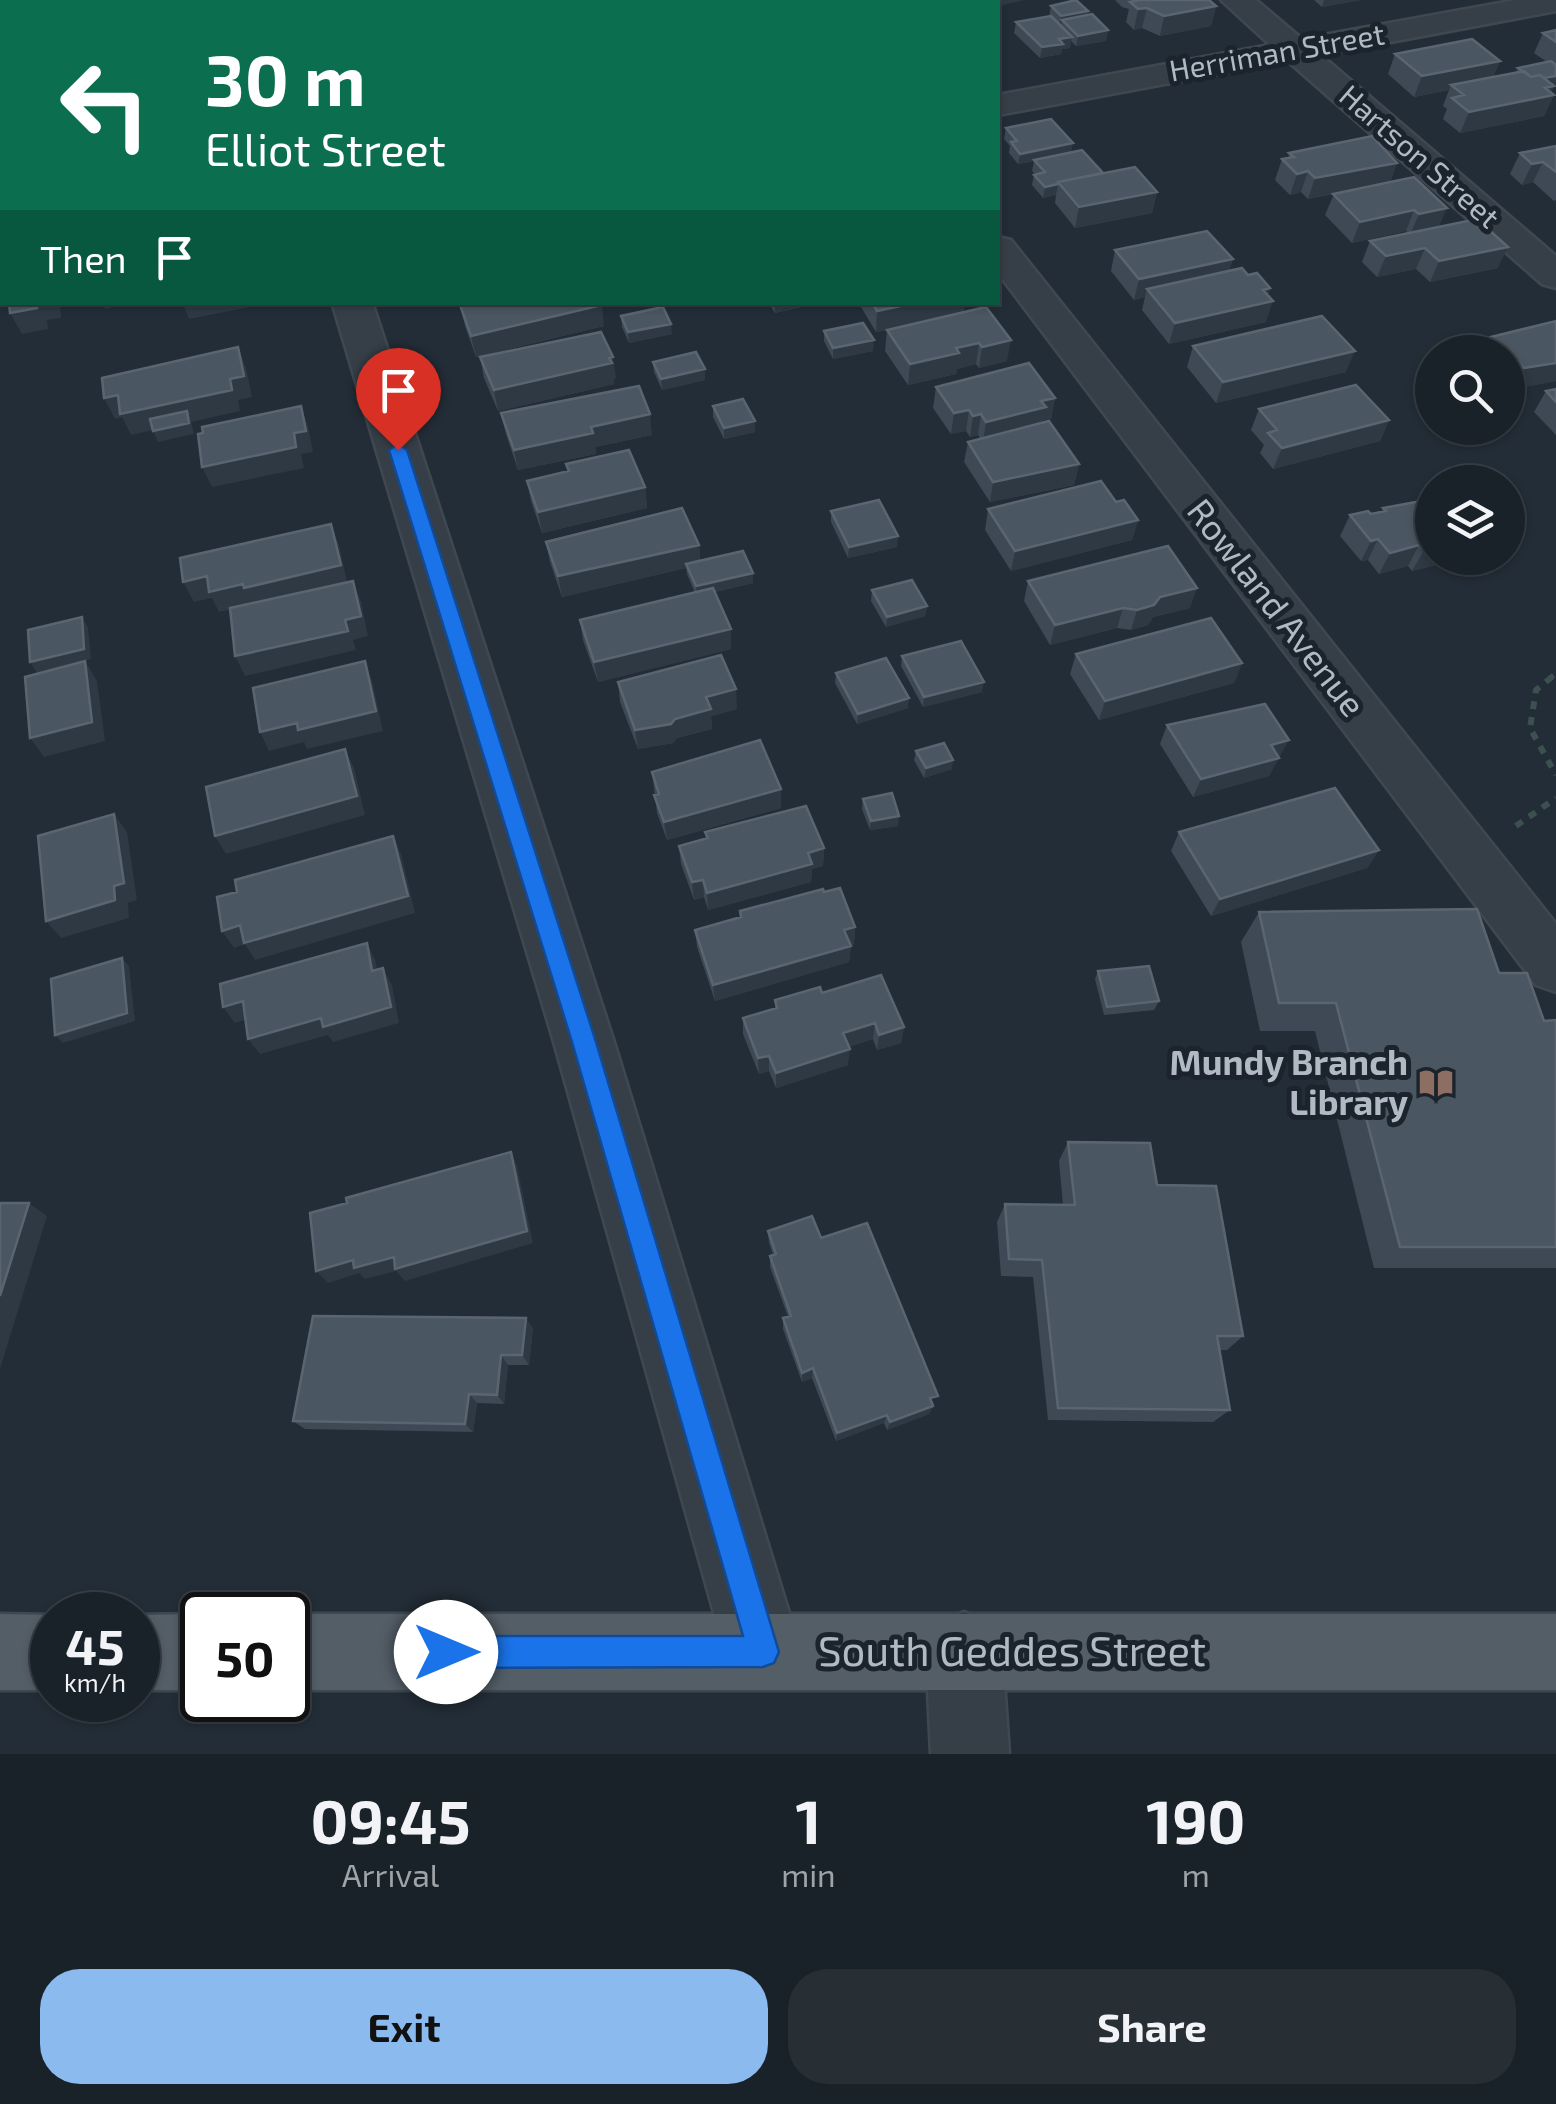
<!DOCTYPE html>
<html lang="en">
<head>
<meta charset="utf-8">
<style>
	:root { --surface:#1a2229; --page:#272f35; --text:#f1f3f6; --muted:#9fa4a8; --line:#383f46; --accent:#8bbaee }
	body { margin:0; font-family:"Exo 2",sans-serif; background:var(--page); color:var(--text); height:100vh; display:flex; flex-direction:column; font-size:38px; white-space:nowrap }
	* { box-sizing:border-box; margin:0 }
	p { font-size:32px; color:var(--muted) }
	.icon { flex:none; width:55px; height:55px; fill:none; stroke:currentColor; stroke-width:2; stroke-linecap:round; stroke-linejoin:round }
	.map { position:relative; height:1754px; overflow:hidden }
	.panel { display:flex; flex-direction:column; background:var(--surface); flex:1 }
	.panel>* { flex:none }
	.hud { position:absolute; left:0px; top:0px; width:1000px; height:305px; box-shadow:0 2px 8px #0004,0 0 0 2px var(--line); background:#0b6e4f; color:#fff; overflow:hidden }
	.fabs { position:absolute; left:1415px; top:335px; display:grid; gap:20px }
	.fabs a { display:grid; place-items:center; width:110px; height:110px; border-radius:50%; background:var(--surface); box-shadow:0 2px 8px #0004,0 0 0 2px var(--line); font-size:50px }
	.speed { position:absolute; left:30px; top:1592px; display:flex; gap:20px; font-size:50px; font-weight:700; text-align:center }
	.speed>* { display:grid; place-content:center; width:130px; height:130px; border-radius:50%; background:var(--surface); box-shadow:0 2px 8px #0004,0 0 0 2px var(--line); line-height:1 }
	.speed small { font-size:25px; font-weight:400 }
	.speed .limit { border:5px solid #111; border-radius:15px; background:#fff; color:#111 }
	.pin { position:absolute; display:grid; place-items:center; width:85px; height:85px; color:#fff; margin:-102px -42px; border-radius:50% 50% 50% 0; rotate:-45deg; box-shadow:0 0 10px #0007 }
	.pin .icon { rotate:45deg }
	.me { position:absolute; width:110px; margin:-55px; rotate:90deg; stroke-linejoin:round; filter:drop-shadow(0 0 8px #0008) }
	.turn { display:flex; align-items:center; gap:35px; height:210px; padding:0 40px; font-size:45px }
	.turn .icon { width:130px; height:130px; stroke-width:2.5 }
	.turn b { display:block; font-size:70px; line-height:85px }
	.then { display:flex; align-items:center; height:95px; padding:0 40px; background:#0003; gap:20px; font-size:38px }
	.eta { display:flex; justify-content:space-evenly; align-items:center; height:170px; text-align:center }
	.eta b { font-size:60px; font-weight:700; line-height:70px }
	.button { display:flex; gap:20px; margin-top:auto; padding:20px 40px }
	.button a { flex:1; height:115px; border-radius:40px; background:var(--accent); color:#111; font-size:40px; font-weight:700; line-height:115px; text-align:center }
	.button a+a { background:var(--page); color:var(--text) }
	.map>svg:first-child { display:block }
</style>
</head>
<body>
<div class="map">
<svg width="1556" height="1754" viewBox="0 0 1556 1754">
	<rect width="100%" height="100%" fill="#232d37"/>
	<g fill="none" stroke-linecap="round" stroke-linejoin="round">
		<g stroke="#3f4851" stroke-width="5">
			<path id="minor" d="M789,0H821L823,2H791Z
				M1221,0H1256L1302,39L1516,0H1556V11L1321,55L1556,256V288L1542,284L1288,61L998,115V95L1270,45Z
				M0,218H2V240H0Z
				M998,237L1011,240L1556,924V992L1536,985L998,273Z
				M332,302H372L614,1042L801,1652L790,1679L763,1690L736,1679L725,1652L554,1042Z
				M964,1612L991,1623L1002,1650L1009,1754H931L926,1650L937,1623Z"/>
		</g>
		<g stroke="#3f4851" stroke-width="5">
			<path id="major" d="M0,1614L54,1615L52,1690H0Z
				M202,1614V1690H138L136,1615Z
				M288,1614H1556V1690H288Z"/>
		</g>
		<path stroke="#3d5050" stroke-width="5" stroke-dasharray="6 6" stroke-linecap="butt" d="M1549,679L1556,673"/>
		<path stroke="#3d5050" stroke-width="6" stroke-dasharray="8 8" stroke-linecap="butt" d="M1552,677L1536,690L1530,728L1556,775
			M1516,826L1556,798"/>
		<use href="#minor" fill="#363f47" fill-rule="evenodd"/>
		<use href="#major" fill="#545e67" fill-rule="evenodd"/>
	</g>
	<path fill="#3e4955" d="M0,0L2,2V22H0Z
		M1115,0H1209L1216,6L1211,26L1160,36L1142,28L1134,30L1126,22L1129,9L1122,7Z
		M1314,0H1361L1322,7Z
		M1051,6L1088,11L1087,15L1108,30L1106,41L1076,46L1071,41L1070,48L1062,49L1061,54L1040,58L1014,33L1016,22L1049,16Z
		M1556,30V85L1554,86L1551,93L1554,95L1544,116L1460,133L1443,119L1447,109L1443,106L1449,90L1414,97L1388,74L1395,54L1500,61L1493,77L1516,72L1518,68L1547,62L1534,53L1543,33Z
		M1006,128L1071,152L1103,173L1157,192L1152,213L1075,228L1055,203L1056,195L1043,198L1032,185L1034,175L1035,174L1032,171L1034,161L1018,164L1009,153L1010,146L1004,139Z
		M1556,146V200L1554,201L1533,182L1522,185L1510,174L1520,153Z
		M1289,153L1397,163L1390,182L1439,226L1498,268L1430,282L1416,269L1377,277L1362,262L1370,241L1408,233L1406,231L1352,243L1325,215L1334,194L1308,199L1301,192L1290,195L1275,180L1282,159L1288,158Z
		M1115,250L1233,259L1229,271L1248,275L1270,288L1268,295L1266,322L1169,344L1142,310L1145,297L1134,300L1111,271Z
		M768,302H810V305L775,313Z
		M858,302H967V306L964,307L963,312L1007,361L979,368L976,364L957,369L956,374L908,385L885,351L887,330L876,332Z
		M460,305L604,326L476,357L465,326Z
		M621,316L672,334L629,343L622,327Z
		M1556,321V381L1513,389L1508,384V352H1483L1491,337Z
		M824,331L873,351L833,359L824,341Z
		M1193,346L1346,372L1216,403L1187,367Z
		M480,357L616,378L614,379V384L498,411L484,378Z
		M653,362L705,380L662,390L654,372Z
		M936,387L1055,398L1051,419L1043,420V423L1079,464L1074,485L990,502L964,462L968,442L980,438L978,435L970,437L966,431L951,434L933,408Z
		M1556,389V435L1534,412L1546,391Z
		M713,406L755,432L724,439L713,417Z
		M1259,409L1389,420L1380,441L1273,469L1260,453L1264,445L1251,430Z
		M501,413L652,435L595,447L596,454L518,470L506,434Z
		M566,464L645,487L647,508L542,533L531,501L527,481L567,472Z
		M1116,502L1138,520L1132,540L1011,571L985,530L988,509Z
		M1383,508L1432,558H1464L1412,571L1408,566L1379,574L1368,560L1361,561L1340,536L1350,515L1371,514L1381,512Z
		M831,511L897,547L848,558L831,522Z
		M546,542L699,545L700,561L753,573V583L715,592L731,629V649L598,682L583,640L580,620L695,593L687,574L686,568L562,597L550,562Z
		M1028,581L1190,608L1153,617L1148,625L1131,630L1117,628L1050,645L1024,601Z
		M872,590L927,606L925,616L886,627L871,601Z
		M1076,654L1242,663L1234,683L1099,720L1070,674Z
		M902,656L982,692L923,707L901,666Z
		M836,673L908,708L857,724L835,683Z
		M618,682L737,709L711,716L712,729L677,738L673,743L638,749L620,702Z
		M1167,725L1280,759H1278L1269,776L1193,797L1160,744Z
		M916,751L952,769L924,778L914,760Z
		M652,772L781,789V808L667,840L657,813Z
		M863,799L898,826L870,830L862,809Z
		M705,832L824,848L823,866L812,869L811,882L708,910L704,897L694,900L681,864L679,846L705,839Z
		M1179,832L1379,850L1367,868L1211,916L1171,851Z
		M824,892L855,927L854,944L851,945L849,962L715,1001L697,947L695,930L740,918V911Z
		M1259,912L1499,973L1544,1021L1556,1020V1268H1374L1315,1031H1260L1241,942Z
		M1098,971L1159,1001L1154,1010L1104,1015L1095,979Z
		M822,993L904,1027L901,1043L877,1050L873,1039L848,1047V1065L776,1088L769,1071L759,1074L743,1034V1018L775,1009V1000Z
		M1068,1142L1157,1185L1243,1336L1227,1350H1219L1230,1410L1213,1422L1048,1420L1033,1277L1001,1276L997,1222L1005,1204L1063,1205L1059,1161Z
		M768,1231L821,1238L934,1404L929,1414L887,1430L884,1423L836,1441L812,1378L802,1382L783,1329V1318L788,1317L770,1267V1256L773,1255L769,1243Z
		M533,1328L529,1365H508L504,1404L477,1403L473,1432L305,1429L293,1421Z"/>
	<path fill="#2e3944" d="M12,0H34V2H12Z
		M628,0H653V2H628Z
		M740,0H758V2H729Z
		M995,0H1025L998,6Z
		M1324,0H1361L1322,7Z
		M1216,6L1211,26L1160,36L1164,16Z
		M1147,8L1142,28L1134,30L1138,9Z
		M1088,11L1086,21L1062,20L1061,26H1059L1061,16Z
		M1108,30L1106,41L1076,46L1078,36Z
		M1072,37L1070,48L1062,49L1061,54L1040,58L1042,47L1059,39Z
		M1500,61L1491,81L1451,85L1449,90L1414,97L1422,76Z
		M1556,76V85L1529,91L1533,80Z
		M1554,86L1550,96L1554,95L1544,116L1460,133L1469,112Z
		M1073,143L1071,153L1018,164L1020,154Z
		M0,161H2V184H0Z
		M1543,162L1533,182L1522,185L1532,164Z
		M1397,163L1389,184L1308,199L1315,178Z
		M1308,171L1301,192L1290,195L1297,174Z
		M1058,184L1056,195L1043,198L1045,187Z
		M1157,192L1152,213L1075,228L1079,207Z
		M1447,208L1438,229L1410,235L1419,214Z
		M1414,210L1406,231L1352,243L1360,222Z
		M1508,247L1498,268L1430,282L1439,261Z
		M1425,248L1416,269L1377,277L1386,256Z
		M1233,259L1226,280L1147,289L1145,297L1134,300L1139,279Z
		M1270,288L1265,303L1273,301L1266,322L1169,344L1175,323Z
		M36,302H71L60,305L61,318L47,320L48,329L22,334L10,313Z
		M102,302H135L105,309Z
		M182,302H270V303L189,319Z
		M810,302V305L775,313V303Z
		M919,302H967V306L964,307L963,314L876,332L877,311Z
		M602,305L604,326L476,357L471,336Z
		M671,324L672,334L629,343L628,332Z
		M874,340L873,351L833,359V348Z
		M1011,340L1007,361L979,368L982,347Z
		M979,343L976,364L957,369L956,374L908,385L910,364L956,348Z
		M238,347L246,368L252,397L238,400L240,411L191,422L194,434L158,442L153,431L189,422L131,435L122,417L115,419L104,398L230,379Z
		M1355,351L1346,372L1216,403L1223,382Z
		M613,357L616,378L614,379V384L498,411L494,390Z
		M1556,363V381L1513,389L1524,368Z
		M705,369V380L662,390L661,379Z
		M1055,398L1051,419L1043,420L1041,428L983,442L986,422L1041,401Z
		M301,406L308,427L313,452L301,454L304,468L212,487L202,467L294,433Z
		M969,410L966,431L951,434L954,413Z
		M650,414L652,435L595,447L596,454L518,470L514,450L591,427Z
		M981,414L978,435L970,437L973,416Z
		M1389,420L1380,441L1273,469L1282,448Z
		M755,421V432L724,439V428Z
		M1079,464L1074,485L990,502L993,482Z
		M645,487L647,508L542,533L538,512Z
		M1138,520L1132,540L1011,571L1015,551Z
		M331,524L339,545L348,586L219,612L212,598L194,602L183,582Z
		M898,536L897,547L848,558L849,547Z
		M1378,539L1368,560L1361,561L1371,541Z
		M699,545L700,565L686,564V568L562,597L558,576Z
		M1419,545L1408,566L1379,574L1390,553Z
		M1432,548V558H1464L1412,571L1424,550Z
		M753,573V583L697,596L696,586Z
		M353,581L361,602L368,636L353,640L356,650L245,676L235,656L345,620Z
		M1197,588L1190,608L1153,617L1148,625L1131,630L1137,610L1160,597Z
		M927,606L925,616L886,627L887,617Z
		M1123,608L1117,628L1050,645L1055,625Z
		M82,617L88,628L91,659L37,673L30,662Z
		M731,629V649L598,682L594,662Z
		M85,661L97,681L105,741L44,757L30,738Z
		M365,661L372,681L383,731L307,749L304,742L269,751L260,732Z
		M1242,663L1234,683L1099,720L1105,701Z
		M984,682L982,692L923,707L924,697Z
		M736,689L737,709L711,716L712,729L677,738L673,743L638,749L635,730L675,719L706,697Z
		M909,698L908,708L857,724L858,714Z
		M1289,740L1269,776L1193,797L1201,779L1271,745Z
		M345,749L354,768L365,815L226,854L215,836Z
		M953,760L952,769L924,778L926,768Z
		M781,789V808L667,840L664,822Z
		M114,814L127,832L137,900L128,903L129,918L61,938L46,921L114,886Z
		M899,816L898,826L870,830L871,821Z
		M393,836L401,854L415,913L255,960L245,944L234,948L222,931Z
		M824,848L823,866L812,869L811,882L708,910L707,893L808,853Z
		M1379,850L1367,868L1211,916L1220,899Z
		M703,880L704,897L694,900L692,882Z
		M855,927L854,944L843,947L844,930Z
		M367,943L375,960L381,987L372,971Z
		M851,946L849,962L715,1001L713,985Z
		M122,958L129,966L135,1021L63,1043L55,1035Z
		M383,968L392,985L399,1023L333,1042L328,1035L260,1054L248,1039Z
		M243,1001L254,1017L235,1023L223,1007Z
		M875,1023L873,1039L841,1049L843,1033Z
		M904,1027L901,1043L877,1050L879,1035Z
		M850,1049L848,1065L776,1088V1073Z
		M769,1056V1071L759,1074L758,1058Z
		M511,1152L517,1166L533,1243L405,1281L396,1271L365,1279L359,1273L328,1283L316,1271Z
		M29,1203L47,1216L0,1369V1296Z
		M526,1318L533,1328L529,1365L522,1355Z
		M501,1355L508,1365L504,1404L497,1395Z
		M813,1368L812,1378L802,1382V1373Z
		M469,1394L477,1403L473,1432L465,1424Z
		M933,1406L929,1414L887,1430L890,1422Z
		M887,1415L884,1423L836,1441L837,1433Z"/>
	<path fill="#4a5661" stroke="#5a6571" stroke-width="2.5" d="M322,0H365L366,2H323Z
		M498,0H536V1L499,2Z
		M655,0H740L729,2H657Z
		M883,0H941L942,1L929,2H885Z
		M1076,0L1088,11L1061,16L1051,6Z
		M1139,0H1209L1216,6L1164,16L1147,8L1138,9L1130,2Z
		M1092,14L1108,30L1078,36L1062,20Z
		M1051,16L1072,37L1059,39L1063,44L1042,47L1016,22Z
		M1556,30V42L1543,33Z
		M1472,39L1500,61L1422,76L1395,54Z
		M1551,61L1556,65V76L1544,78L1540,75L1531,77L1518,68Z
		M2,67V93H0V68Z
		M1524,71L1531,77L1540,75L1554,86L1545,88L1554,95L1469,112L1452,98L1464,95L1451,85Z
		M0,104H2V161H0Z
		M1051,119L1073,143L1020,154L1011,142L1017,141L1006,128Z
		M1372,136L1397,163L1315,178L1308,171L1297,174L1282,159L1294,157L1289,153Z
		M1556,146V172L1543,162L1532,164L1520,153Z
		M1082,150L1103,173L1058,182V184L1045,187L1034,175L1045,172L1034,160Z
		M1135,167L1157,192L1079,207L1058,182Z
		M1414,177L1447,208L1419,214L1414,210L1360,222L1333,194Z
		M1477,219L1508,247L1439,261L1425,248L1386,256L1370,241Z
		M1207,231L1233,259L1139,279L1115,250Z
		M1242,268L1248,275L1257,273L1270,288L1263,290L1273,301L1175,323L1147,289Z
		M9,302H36L37,308L10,313Z
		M475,302H600L602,305L471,336L460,305Z
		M872,302H919L877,311Z
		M663,307L671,324L628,332L621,316Z
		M986,307L1011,340L982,347L979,343L956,348L959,353L910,364L887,330Z
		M1322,316L1355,351L1223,382L1193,346Z
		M1556,321V363L1524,368L1513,357L1508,359V352H1494L1488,346L1498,344L1491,337Z
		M863,323L874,340L833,348L824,331Z
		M601,332L613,357L609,358L612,363L494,390L480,357Z
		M238,347L244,376L230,379L232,390L120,414L118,395L104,398L102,378Z
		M696,352L705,369L661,379L653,362Z
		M1029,363L1055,398L1041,401L1046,407L986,422L981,414L973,416L969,410L954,413L936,387Z
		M1356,385L1389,420L1282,448L1268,433L1277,430L1259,409Z
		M639,386L650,414L591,427L593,433L514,450L501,413Z
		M1556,389V402L1546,391Z
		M743,399L755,421L724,428L713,406Z
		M301,406L306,431L294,433L296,447L202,467L198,434L203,433L202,427Z
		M187,411L189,423L153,431L150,419Z
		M1049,421L1079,464L993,482L968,442Z
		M629,450L645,487L538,512L527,481L569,471L566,464Z
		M1101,481L1116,502L1124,500L1138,520L1015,551L988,509Z
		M1432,499V548L1424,550L1419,545L1390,553L1378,539L1371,541L1350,515L1368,511L1371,514L1386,511L1383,508Z
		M879,500L898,536L849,547L831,511Z
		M682,508L699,545L558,576L546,542Z
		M331,524L341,565L244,588L243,584L209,592L207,576L183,582L180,558Z
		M1168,546L1197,588L1160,597L1154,605L1137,610L1123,608L1055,625L1028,581Z
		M743,551L753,573L696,586L686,564Z
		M912,580L927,606L887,617L872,590Z
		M353,581L361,616L345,620L348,631L235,656L230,608Z
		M713,588L731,629L594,662L580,620Z
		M82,617L84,649L30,662L28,630Z
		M1211,618L1242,663L1105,701L1076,654Z
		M961,641L984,682L924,697L902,656Z
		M721,655L736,689L706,697L711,709L675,719L671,724L635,730L618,682Z
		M886,658L909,698L858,714L836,673Z
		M85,661L92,722L30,738L25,677Z
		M365,661L376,711L298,730L297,723L260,732L253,688Z
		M1265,704L1289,740L1271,745L1279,758L1201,779L1167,725Z
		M760,740L781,789L664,822L654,795L659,794L652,772Z
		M944,743L953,760L926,768L916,751Z
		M345,749L357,796L215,836L206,787Z
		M1335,788L1379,850L1220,899L1179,832Z
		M892,793L899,816L871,821L863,799Z
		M806,806L824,848L808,853L812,864L707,893L703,880L692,882L679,846L708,838L705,832Z
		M114,814L124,883L114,886L115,900L46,921L38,836Z
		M393,836L408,896L244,943L240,925L222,931L217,897L237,892L235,880Z
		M840,888L855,927L844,930L851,946L713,985L695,930L741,917L740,911L823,889L824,892Z
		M1477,909L1499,973H1527L1544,1021L1556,1020V1247H1400L1336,1003H1279L1259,912Z
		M367,943L372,971L383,968L391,1007L323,1027L321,1018L248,1039L243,1001L223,1007L220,984Z
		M122,958L127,1013L55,1035L51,979Z
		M1149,966L1159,1001L1107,1007L1098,971Z
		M881,975L904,1027L879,1035L875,1023L843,1033L850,1049L776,1073L769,1056L758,1058L743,1018L777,1008L775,1000L820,987L822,993Z
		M1068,1142L1150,1143L1157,1185L1216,1186L1243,1336H1217L1230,1410L1058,1408L1042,1260L1009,1259L1005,1204L1075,1205Z
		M511,1152L527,1231L395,1269L394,1257L354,1268L353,1260L316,1271L310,1213L347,1203L346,1198Z
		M0,1203H29L0,1296Z
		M812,1216L821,1238L867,1223L938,1396L930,1398L933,1406L890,1422L887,1415L837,1433L813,1368L802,1373L783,1318L791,1316L770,1256L776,1254L768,1231Z
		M313,1316L526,1318L522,1355H501L497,1395L469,1394L465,1424L293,1421Z"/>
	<path fill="#1a73e8" stroke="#114b97" stroke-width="2.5" d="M398,444L407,450L596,1042L779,1652L774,1663L763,1667L446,1668L435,1663L430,1652L435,1641L446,1636H743L572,1042L389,450Z"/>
	<defs>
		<g id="library-bare" transform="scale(2.7)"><path d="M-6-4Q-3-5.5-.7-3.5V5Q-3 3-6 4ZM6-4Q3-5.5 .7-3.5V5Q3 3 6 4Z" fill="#8d6e63" stroke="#1b242c" stroke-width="2.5" paint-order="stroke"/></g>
	</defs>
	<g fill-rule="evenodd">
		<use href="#library-bare" x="1436" y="1083"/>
	</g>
	<g text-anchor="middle" stroke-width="10" stroke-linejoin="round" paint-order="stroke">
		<g font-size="30" fill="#b1bac4" stroke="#1b242c">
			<text transform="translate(1277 53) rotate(-10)" y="10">Herriman Street</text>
			<text transform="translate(1419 157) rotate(41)" y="10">Hartson Street</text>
		</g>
		<g font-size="35" fill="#b1bac4" stroke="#1b242c">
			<text transform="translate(1276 608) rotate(52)" y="12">Rowland Avenue</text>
		</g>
		<g font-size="35" font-weight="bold" fill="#b1bac4" stroke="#1b242c" text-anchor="end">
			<text x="1408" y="1075">Mundy Branch<tspan x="1408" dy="40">Library</tspan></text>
		</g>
		<g font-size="42" fill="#b1bac4" stroke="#1b242c">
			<text x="1012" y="1666">South Geddes Street</text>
		</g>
	</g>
</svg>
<div class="fabs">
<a><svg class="icon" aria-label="search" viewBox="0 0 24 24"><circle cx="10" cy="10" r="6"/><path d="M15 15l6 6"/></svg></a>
<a><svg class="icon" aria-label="layers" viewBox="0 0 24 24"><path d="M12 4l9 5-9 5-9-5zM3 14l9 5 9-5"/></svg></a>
</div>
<div class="speed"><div>45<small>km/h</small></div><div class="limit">50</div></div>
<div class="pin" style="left:398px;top:450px;background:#d93025"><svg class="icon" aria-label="arrive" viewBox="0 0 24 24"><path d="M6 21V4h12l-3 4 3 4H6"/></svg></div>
<svg class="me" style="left:446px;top:1652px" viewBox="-20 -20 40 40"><circle r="19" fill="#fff"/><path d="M0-13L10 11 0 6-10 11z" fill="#1a73e8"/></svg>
<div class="hud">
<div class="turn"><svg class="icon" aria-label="left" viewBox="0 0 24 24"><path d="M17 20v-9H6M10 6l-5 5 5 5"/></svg><div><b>30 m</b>Elliot Street</div></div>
<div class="then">Then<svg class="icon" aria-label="arrive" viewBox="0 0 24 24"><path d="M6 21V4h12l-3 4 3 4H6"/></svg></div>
</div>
</div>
<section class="panel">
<div class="eta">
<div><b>09:45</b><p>Arrival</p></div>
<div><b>1</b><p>min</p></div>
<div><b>190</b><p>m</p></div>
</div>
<div class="button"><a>Exit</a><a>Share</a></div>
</section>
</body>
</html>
